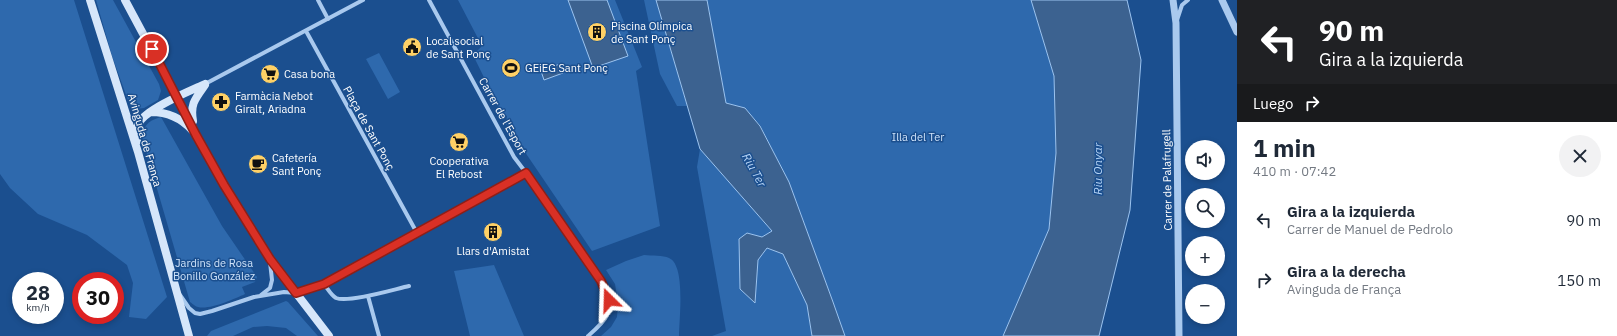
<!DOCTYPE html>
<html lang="es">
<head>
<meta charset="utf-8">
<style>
	:root { --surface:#fff; --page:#f2f2f3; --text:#1f2937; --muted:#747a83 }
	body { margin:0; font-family:"IBM Plex Sans",sans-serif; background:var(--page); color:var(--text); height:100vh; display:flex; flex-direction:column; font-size:15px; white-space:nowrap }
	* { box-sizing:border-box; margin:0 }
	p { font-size:13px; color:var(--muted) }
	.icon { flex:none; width:22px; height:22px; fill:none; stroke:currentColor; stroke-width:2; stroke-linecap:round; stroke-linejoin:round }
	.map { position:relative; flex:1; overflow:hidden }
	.panel { display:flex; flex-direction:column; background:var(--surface); width:380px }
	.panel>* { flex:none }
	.guide { background:#202124; color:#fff; overflow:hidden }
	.fabs { position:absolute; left:1185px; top:140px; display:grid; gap:8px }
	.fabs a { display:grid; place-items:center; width:40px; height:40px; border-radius:50%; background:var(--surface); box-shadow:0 2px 6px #0003; font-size:20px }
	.speed { position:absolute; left:12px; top:272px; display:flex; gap:8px; font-size:20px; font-weight:700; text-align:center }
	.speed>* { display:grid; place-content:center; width:52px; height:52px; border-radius:50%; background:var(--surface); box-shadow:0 2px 6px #0003; line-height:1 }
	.speed small { font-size:10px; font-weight:400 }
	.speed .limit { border:6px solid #d22; background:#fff; color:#111 }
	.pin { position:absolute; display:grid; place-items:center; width:34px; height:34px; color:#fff; margin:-17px; border:2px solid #fff; border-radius:50%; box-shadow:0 1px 4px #0007 }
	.me { position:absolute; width:44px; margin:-22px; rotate:338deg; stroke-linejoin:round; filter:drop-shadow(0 0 3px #0008) }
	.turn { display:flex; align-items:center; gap:14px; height:84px; padding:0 16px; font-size:18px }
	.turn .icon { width:52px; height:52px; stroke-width:2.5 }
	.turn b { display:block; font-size:28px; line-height:34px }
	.then { display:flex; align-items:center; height:38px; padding:0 16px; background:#0003; gap:8px; font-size:15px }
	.round { display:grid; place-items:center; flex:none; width:42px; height:42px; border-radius:21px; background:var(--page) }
	.headline { display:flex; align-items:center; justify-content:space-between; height:68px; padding:0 16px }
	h1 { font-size:24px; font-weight:700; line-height:30px }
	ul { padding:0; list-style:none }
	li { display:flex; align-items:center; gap:12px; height:60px; padding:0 16px }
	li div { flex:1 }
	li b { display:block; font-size:15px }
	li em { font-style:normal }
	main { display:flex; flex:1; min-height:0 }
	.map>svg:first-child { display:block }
</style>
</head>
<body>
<main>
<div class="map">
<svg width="1237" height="336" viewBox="0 0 1237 336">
	<rect width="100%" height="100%" fill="#1b4f8f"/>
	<path fill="#2e69ad" d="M0,0H74L167,297L146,319L129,317L133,283L127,265L87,235L38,214L10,188L0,174Z
		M96,0H113L159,84L161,91L158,100L144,108L136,109L130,106L112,56Z
		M458,0H615L642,67L636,71L660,226L592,251L506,124L507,116L501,112L473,55L482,46Z
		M644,0H656L687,106H677L660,74Z
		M707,0H1031L1054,76L1056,153L1049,229L1003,336H845L833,302L789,182L760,125L745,108L726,103Z
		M379,53L400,92L388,99L366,59Z
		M161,117L222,226L257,277L255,282L242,287L245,294C234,299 210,310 198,307C196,307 193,304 190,302L142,137C145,124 148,121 161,117Z
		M700,149L772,231L762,237L747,233L740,289L755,303L758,260L767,248L783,254L807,305L812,336H712L726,331L697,167Z
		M644,255C652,256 663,255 669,258C686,265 679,320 679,336H601L611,327L617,317L618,303L615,284L606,270L626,261Z
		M494,265L524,336H470L454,271Z
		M286,301L288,302L318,336H297L286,328L267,326L253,327L233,336H207L211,331Z"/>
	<path fill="#3c6290" stroke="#9cc4f0" d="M568,0H607L628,56L593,68Z
		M656,0H707L726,103L745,108L760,126L789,182L833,302L845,336H812L807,305L783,254L767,248L758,260L755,303L740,289L739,239L747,233L762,237L772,231L700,149Z
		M1031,0H1127L1141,60L1130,210L1099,336H1003L1049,229L1056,153L1054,76Z
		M560,64L563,73L544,80L541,71Z"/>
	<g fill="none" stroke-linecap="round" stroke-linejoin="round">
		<path stroke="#a9c9ee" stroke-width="4" d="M318,0L328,19
			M429,0L514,157L533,182L606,289C615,313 605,321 588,336
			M1177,20L1182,5L1188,0
			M306,31L417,233
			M205,84L363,0
			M324,284C328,289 331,295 336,298C349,303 395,289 409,286
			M180,295L189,308L195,313L200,314L212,311L254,297L284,292L296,293L324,284L526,173
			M261,295L270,288L272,280L270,262
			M368,296L379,336"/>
		<path stroke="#a9c9ee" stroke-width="7" d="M1173,0L1176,23L1179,336
			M1222,0L1237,32"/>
		<path stroke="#d6e6fa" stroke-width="8" d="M90,0L138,152L189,336
			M125,0L171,86L196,135L224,185L270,259L329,336
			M151,112C168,112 181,118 192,130
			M193,121C190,104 195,99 205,85
			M137,141C136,136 136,128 139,123C146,109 190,91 205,84"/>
	</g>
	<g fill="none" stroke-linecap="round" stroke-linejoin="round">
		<g stroke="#8d1f18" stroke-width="10">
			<path id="route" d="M152,49L196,135L224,185L270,259L296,293L324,284L526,173L601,281L609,300"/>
		</g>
		<use href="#route" stroke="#d93025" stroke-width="7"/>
	</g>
	<defs>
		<g id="building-disc" transform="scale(1)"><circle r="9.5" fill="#ffd166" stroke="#1b4f8f"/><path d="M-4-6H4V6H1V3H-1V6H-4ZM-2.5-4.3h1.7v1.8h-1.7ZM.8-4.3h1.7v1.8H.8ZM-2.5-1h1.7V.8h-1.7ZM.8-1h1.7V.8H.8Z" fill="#111"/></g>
		<g id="civic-disc" transform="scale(1)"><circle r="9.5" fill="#ffd166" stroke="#1b4f8f"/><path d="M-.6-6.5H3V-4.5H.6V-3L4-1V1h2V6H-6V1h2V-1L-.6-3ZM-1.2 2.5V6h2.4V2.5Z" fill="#111"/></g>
		<g id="stadium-disc" transform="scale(1)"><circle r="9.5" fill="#ffd166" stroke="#1b4f8f"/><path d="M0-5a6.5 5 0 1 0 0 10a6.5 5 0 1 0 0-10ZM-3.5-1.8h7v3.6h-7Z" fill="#111"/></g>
		<g id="supermarket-disc" transform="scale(1)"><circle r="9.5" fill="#ffd166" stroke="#1b4f8f"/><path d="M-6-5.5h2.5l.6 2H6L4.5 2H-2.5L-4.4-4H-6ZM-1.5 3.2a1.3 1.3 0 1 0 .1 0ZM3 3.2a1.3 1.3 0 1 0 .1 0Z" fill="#111"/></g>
		<g id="pharmacy-disc" transform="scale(1)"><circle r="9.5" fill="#ffd166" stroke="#1b4f8f"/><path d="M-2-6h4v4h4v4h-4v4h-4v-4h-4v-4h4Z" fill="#111"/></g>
		<g id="cafe-disc" transform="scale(1)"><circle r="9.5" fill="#ffd166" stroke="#1b4f8f"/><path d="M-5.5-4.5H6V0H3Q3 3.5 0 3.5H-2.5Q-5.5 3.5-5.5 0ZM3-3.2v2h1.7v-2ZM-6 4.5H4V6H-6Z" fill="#111"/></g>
	</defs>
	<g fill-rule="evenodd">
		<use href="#building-disc" x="597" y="32"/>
		<use href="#civic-disc" x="412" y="47"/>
		<use href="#stadium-disc" x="511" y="68"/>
		<use href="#supermarket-disc" x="270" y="74"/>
		<use href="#pharmacy-disc" x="221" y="102"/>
		<use href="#supermarket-disc" x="459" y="142"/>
		<use href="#cafe-disc" x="258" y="164"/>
		<use href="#building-disc" x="493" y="232"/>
	</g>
	<g text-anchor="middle" stroke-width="3" stroke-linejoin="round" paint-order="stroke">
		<g font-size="11" fill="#fff" stroke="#1b4f8f" text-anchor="start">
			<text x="611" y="30">Piscina Olímpica<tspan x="611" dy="13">de Sant Ponç</tspan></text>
			<text x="426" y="45">Local social<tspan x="426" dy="13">de Sant Ponç</tspan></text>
			<text x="525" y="72">GEiEG Sant Ponç</text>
			<text x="284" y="78">Casa bona</text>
			<text x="235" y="100">Farmàcia Nebot<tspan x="235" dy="13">Giralt, Ariadna</tspan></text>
			<text x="272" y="162">Cafetería<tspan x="272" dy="13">Sant Ponç</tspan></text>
			<text x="459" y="165" text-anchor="middle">Cooperativa<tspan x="459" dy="13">El Rebost</tspan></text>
			<text x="493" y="255" text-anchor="middle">Llars d'Amistat</text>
		</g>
		<g font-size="11" fill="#fff" stroke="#1b4f8f">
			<text transform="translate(503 116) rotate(61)" y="4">Carrer de l'Esport</text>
			<text transform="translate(369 128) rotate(61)" y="4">Plaça de Sant Ponç</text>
			<text transform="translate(145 140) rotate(74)" y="4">Avinguda de França</text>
			<text transform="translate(1167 180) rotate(-91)" y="4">Carrer de Palafrugell</text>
		</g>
		<g font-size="11" fill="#cfe3fa" stroke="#1b4f8f">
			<text x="918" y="141">Illa del Ter</text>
			<text x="214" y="267">Jardins de Rosa<tspan x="214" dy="13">Bonillo González</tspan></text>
		</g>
		<g font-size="12" font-style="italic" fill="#b5d3f5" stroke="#1b4f8f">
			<text transform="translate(1098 169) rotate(-90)" y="4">Riu Onyar</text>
			<text transform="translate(754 170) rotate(61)" y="4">Riu Ter</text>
		</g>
	</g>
</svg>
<div class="fabs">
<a><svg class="icon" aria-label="sound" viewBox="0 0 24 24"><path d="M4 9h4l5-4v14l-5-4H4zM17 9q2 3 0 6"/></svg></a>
<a><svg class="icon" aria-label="search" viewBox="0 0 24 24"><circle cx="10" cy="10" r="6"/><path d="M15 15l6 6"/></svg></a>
<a>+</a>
<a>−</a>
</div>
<div class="speed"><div>28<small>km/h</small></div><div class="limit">30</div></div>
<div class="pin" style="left:152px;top:49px;background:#d93025"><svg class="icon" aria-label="arrive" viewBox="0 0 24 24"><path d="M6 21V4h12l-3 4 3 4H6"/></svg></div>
<svg class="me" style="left:609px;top:300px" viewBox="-20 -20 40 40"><path d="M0-17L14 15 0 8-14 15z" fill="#d93025" stroke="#fff" stroke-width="4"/></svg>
</div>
<section class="panel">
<div class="guide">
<div class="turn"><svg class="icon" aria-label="left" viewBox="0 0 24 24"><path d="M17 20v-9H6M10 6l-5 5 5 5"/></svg><div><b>90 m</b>Gira a la izquierda</div></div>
<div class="then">Luego<svg class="icon" aria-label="right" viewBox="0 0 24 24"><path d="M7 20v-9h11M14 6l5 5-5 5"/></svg></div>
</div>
<div class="headline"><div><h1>1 min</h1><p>410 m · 07:42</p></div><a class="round"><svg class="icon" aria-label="close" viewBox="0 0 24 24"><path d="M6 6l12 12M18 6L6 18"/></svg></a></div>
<ul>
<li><svg class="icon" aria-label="left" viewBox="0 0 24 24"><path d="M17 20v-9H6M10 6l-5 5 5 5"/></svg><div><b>Gira a la izquierda</b><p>Carrer de Manuel de Pedrolo</p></div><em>90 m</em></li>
<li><svg class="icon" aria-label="right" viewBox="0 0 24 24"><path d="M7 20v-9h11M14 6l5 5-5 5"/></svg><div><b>Gira a la derecha</b><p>Avinguda de França</p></div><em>150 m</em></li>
</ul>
</section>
</main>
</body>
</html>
